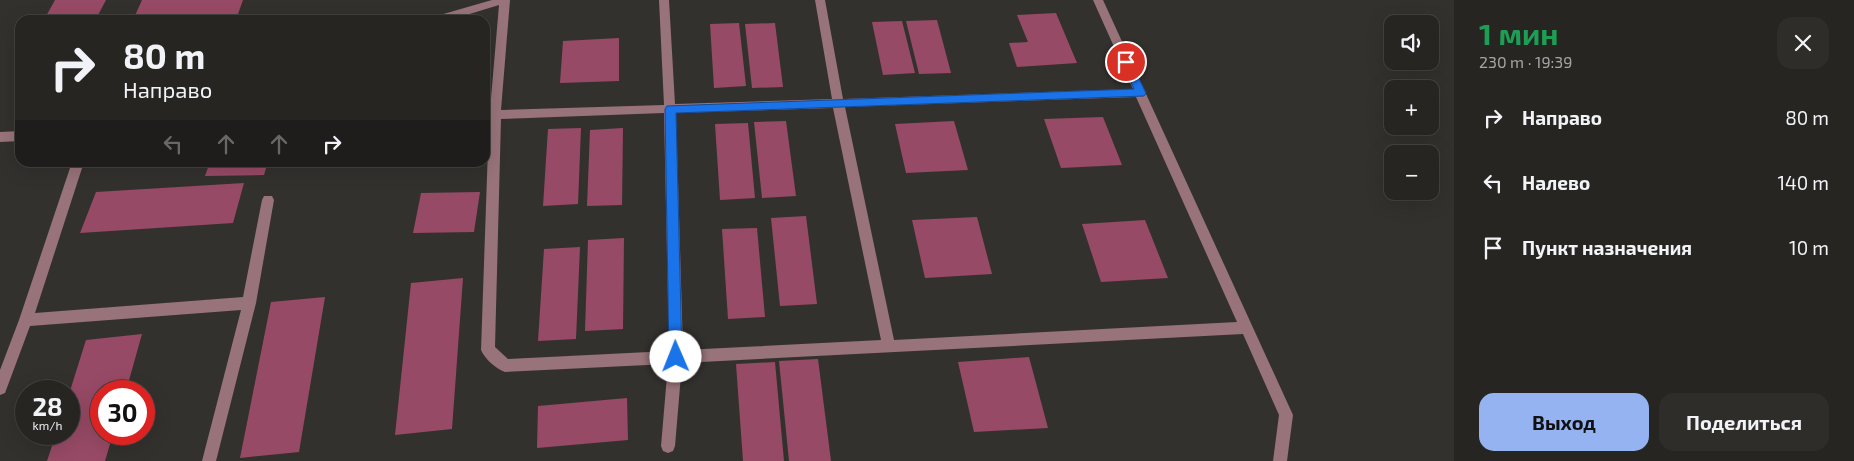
<!DOCTYPE html>
<html lang="ru">
<head>
<meta charset="utf-8">
<style>
	:root { --surface:#262522; --page:#2e2d2a; --text:#f1f3f6; --muted:#a4a5a5; --line:#424240; --accent:#95b2f1 }
	body { margin:0; font-family:"Exo 2",sans-serif; background:var(--page); color:var(--text); height:100vh; display:flex; flex-direction:column; font-size:19px; white-space:nowrap }
	* { box-sizing:border-box; margin:0 }
	p { font-size:16px; color:var(--muted) }
	.icon { flex:none; width:28px; height:28px; fill:none; stroke:currentColor; stroke-width:2; stroke-linecap:round; stroke-linejoin:round }
	.map { position:relative; flex:1; overflow:hidden }
	.drawer { display:flex; flex-direction:column; background:var(--surface); width:400px }
	.drawer>* { flex:none }
	.guide { position:absolute; left:15px; top:15px; width:475px; height:152px; border-radius:15px; box-shadow:0 5px 20px #0002,0 0 0 1px var(--line); background:#262522; color:var(--text); overflow:hidden }
	.controls { position:absolute; left:1384px; top:15px; display:grid; gap:10px }
	.controls a { display:grid; place-items:center; width:55px; height:55px; border-radius:10px; background:var(--surface); box-shadow:0 5px 20px #0002,0 0 0 1px var(--line); font-size:25px }
	.speed { position:absolute; left:15px; top:380px; display:flex; gap:10px; font-size:25px; font-weight:700; text-align:center }
	.speed>* { display:grid; place-content:center; width:65px; height:65px; border-radius:50%; background:var(--surface); box-shadow:0 5px 20px #0002,0 0 0 1px var(--line); line-height:1 }
	.speed small { font-size:12px; font-weight:400 }
	.speed .limit { border:8px solid #d22; background:#fff; color:#111 }
	.pin { position:absolute; display:grid; place-items:center; width:42px; height:42px; color:#fff; margin:-21px; border:2px solid #fff; border-radius:50%; box-shadow:0 1px 5px #0007 }
	.me { position:absolute; width:55px; margin:-28px; rotate:359deg; stroke-linejoin:round; filter:drop-shadow(0 0 4px #0008) }
	.turn { display:flex; align-items:center; gap:18px; height:105px; padding:0 25px; font-size:22px }
	.turn .icon { width:65px; height:65px; stroke-width:2.5 }
	.turn b { display:block; font-size:35px; line-height:42px }
	.lanes { display:flex; align-items:center; height:48px; padding:0 25px; background:#0003; justify-content:center; gap:25px; direction:ltr }
	.lanes .off { opacity:.35 }
	.round { display:grid; place-items:center; flex:none; width:52px; height:52px; border-radius:15px; background:var(--page) }
	.summary { display:flex; align-items:center; justify-content:space-between; height:85px; padding:0 25px }
	h1 { font-size:30px; font-weight:700; line-height:38px; color:#1e9e55 }
	.action { display:flex; gap:10px; margin-top:auto; padding:10px 25px }
	.action a { flex:1; height:58px; border-radius:15px; background:var(--accent); color:#111; font-size:20px; font-weight:700; line-height:58px; text-align:center }
	.action a+a { background:var(--page); color:var(--text) }
	ul { padding:0; list-style:none }
	li { display:flex; align-items:center; gap:15px; height:65px; padding:0 25px }
	li div { flex:1 }
	li b { display:block; font-size:19px }
	li em { font-style:normal }
	main { display:flex; flex:1; min-height:0 }
	.map>svg:first-child { display:block }
</style>
</head>
<body>
<main>
<div class="map">
<svg width="1454" height="461" viewBox="0 0 1454 461">
	<rect width="100%" height="100%" fill="#33312e"/>
	<path fill="#974a65" d="M55,0H106L97,17L45,18Z
		M142,0H243L238,14L215,15L213,20H133Z
		M1056,13L1077,63L1017,67L1009,43L1028,42L1017,15Z
		M937,20L951,73L919,74L906,21Z
		M902,21L915,73L883,75L872,22Z
		M739,23L746,86L714,88L710,24Z
		M775,23L783,87L752,88L745,24Z
		M619,38V81L560,83L563,41Z
		M1103,117L1122,165L1061,168L1044,119Z
		M786,121L796,196L762,198L754,122Z
		M954,121L968,170L906,173L895,124Z
		M748,123L755,198L720,200L715,124Z
		M581,128L578,204L543,206L548,129Z
		M623,128L622,205L587,206L590,130Z
		M210,162H268L264,175L205,176Z
		M244,183L233,223L80,233L96,192Z
		M480,192L474,232L413,233L421,193Z
		M806,216L817,304L780,306L771,218Z
		M977,217L992,274L925,278L912,220Z
		M1145,220L1168,278L1101,282L1082,224Z
		M757,228L765,317L728,319L722,229Z
		M624,238L623,329L585,331L588,240Z
		M580,247L576,339L538,341L544,249Z
		M463,278L452,429L395,435L411,283Z
		M325,297L299,452L240,458L271,302Z
		M142,334L126,391H101V434H113L105,461H47L56,434H69V394L86,340Z
		M1029,357L1048,428L974,432L958,362Z
		M818,359L831,461H789L779,361Z
		M775,362L784,461H743L736,364Z
		M627,398L628,440L537,448L538,406Z"/>
	<g fill="none" stroke-linecap="round" stroke-linejoin="round">
		<path fill="#98737a" fill-rule="evenodd" d="M492,0H510L501,110L664,105L659,0H669L675,104L832,99L815,0H825L843,99L1133,89L1093,0H1103L1293,415L1287,461H1273L1279,415L1243,334L682,363L675,446L673,451L668,453L663,451L661,446L668,364L505,372C496,369 485,359 481,350L489,119H485V111L490,110L499,5L450,20H432L433,17ZM1136,97L1237,322L894,340L845,107ZM833,108L881,340L683,350L676,113ZM664,113L669,351L508,359L495,347L501,119Z
			M20,131V141L0,142V132Z
			M72,162H84L35,313L243,297L262,200L264,196H272L274,200L256,303L216,461H202L241,310L30,326L5,393L0,395V370L19,320Z"/>
	</g>
	<path fill="#1a73e8" stroke="#114b97" d="M1126,58L1131,62L1146,93L1144,96L676,113L682,357L680,362L676,363L671,362L669,357L665,109L667,106L1134,89L1122,62Z"/>
</svg>
<div class="controls">
<a><svg class="icon" aria-label="sound" viewBox="0 0 24 24"><path d="M4 9h4l5-4v14l-5-4H4zM17 9q2 3 0 6"/></svg></a>
<a>+</a>
<a>−</a>
</div>
<div class="speed"><div>28<small>km/h</small></div><div class="limit">30</div></div>
<div class="pin" style="left:1126px;top:62px;background:#d93025"><svg class="icon" aria-label="arrive" viewBox="0 0 24 24"><path d="M6 21V4h12l-3 4 3 4H6"/></svg></div>
<svg class="me" style="left:676px;top:357px" viewBox="-20 -20 40 40"><circle r="19" fill="#fff"/><path d="M0-13L10 11 0 6-10 11z" fill="#1a73e8"/></svg>
<div class="guide">
<div class="turn"><svg class="icon" aria-label="right" viewBox="0 0 24 24"><path d="M7 20v-9h11M14 6l5 5-5 5"/></svg><div><b>80 m</b>Направо</div></div>
<div class="lanes"><svg class="icon off" aria-label="left" viewBox="0 0 24 24"><path d="M17 20v-9H6M10 6l-5 5 5 5"/></svg><svg class="icon off" aria-label="ahead" viewBox="0 0 24 24"><path d="M12 20V5M6 11l6-6 6 6"/></svg><svg class="icon off" aria-label="ahead" viewBox="0 0 24 24"><path d="M12 20V5M6 11l6-6 6 6"/></svg><svg class="icon" aria-label="right" viewBox="0 0 24 24"><path d="M7 20v-9h11M14 6l5 5-5 5"/></svg></div>
</div>
</div>
<section class="drawer">
<div class="summary"><div><h1>1 мин</h1><p>230 m · 19:39</p></div><a class="round"><svg class="icon" aria-label="close" viewBox="0 0 24 24"><path d="M6 6l12 12M18 6L6 18"/></svg></a></div>
<ul>
<li><svg class="icon" aria-label="right" viewBox="0 0 24 24"><path d="M7 20v-9h11M14 6l5 5-5 5"/></svg><div><b>Направо</b></div><em>80 m</em></li>
<li><svg class="icon" aria-label="left" viewBox="0 0 24 24"><path d="M17 20v-9H6M10 6l-5 5 5 5"/></svg><div><b>Налево</b></div><em>140 m</em></li>
<li><svg class="icon" aria-label="arrive" viewBox="0 0 24 24"><path d="M6 21V4h12l-3 4 3 4H6"/></svg><div><b>Пункт назначения</b></div><em>10 m</em></li>
</ul>
<div class="action"><a>Выход</a><a>Поделиться</a></div>
</section>
</main>
</body>
</html>
